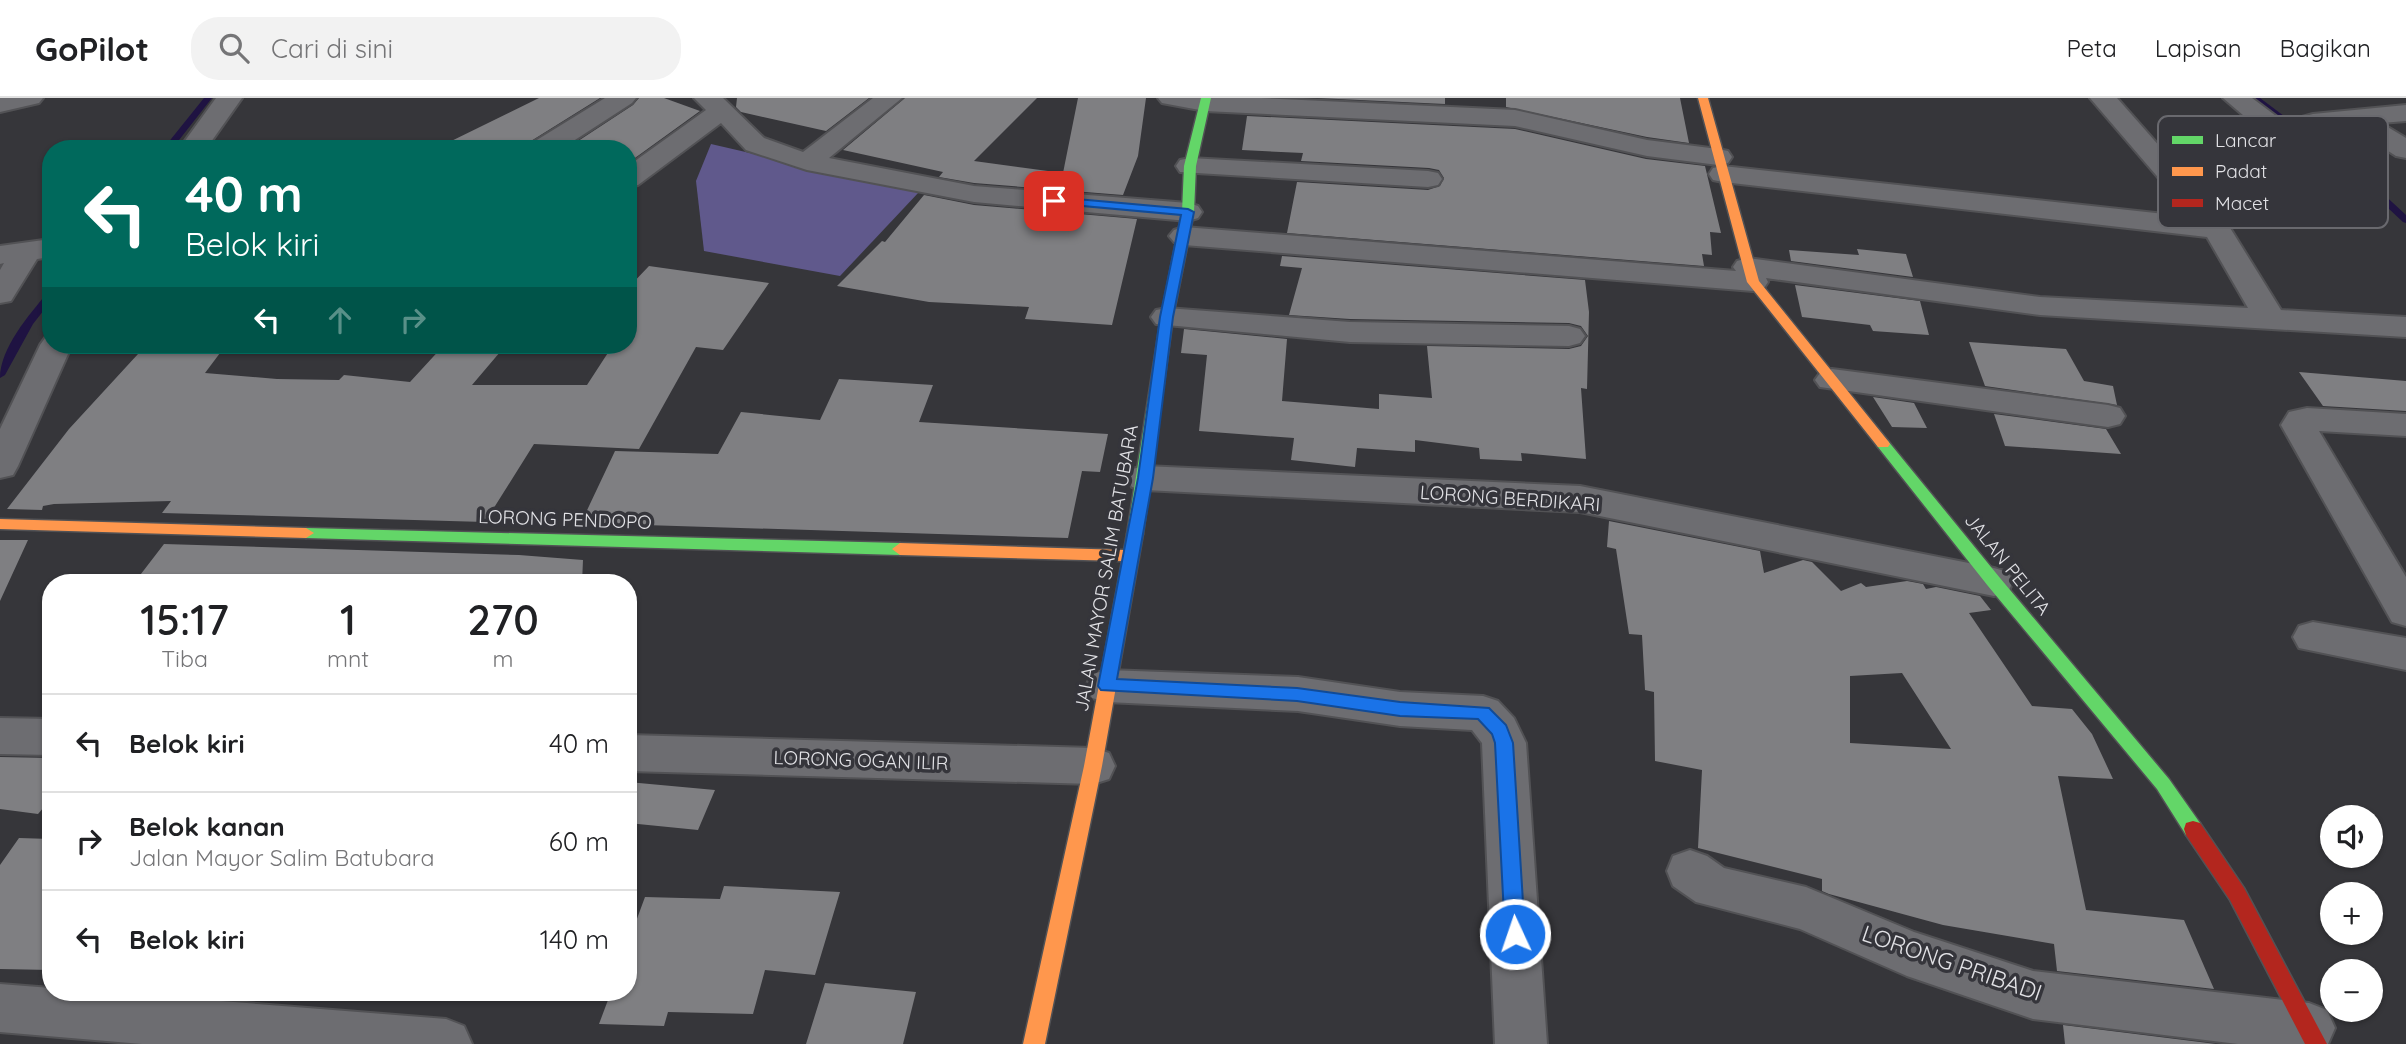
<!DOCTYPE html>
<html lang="id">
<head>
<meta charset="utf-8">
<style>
	:root { --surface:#fff; --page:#f2f2f2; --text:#202124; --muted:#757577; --line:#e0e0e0 }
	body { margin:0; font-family:Quicksand,sans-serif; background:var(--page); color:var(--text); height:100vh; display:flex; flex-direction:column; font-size:26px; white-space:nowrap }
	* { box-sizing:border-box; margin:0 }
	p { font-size:23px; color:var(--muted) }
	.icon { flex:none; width:38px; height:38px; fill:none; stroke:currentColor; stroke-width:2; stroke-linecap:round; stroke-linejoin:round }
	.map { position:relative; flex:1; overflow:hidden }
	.details { position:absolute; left:42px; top:476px; width:595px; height:427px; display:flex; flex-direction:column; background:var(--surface); border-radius:28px; box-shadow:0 2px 5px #0004 }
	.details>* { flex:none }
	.guide { position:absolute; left:42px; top:42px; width:595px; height:214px; border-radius:28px; box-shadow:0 2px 5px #0004; background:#00695c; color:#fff; overflow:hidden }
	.tools { position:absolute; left:2320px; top:707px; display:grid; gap:14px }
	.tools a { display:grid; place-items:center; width:63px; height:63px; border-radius:50%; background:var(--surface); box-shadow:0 2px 5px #0004; font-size:35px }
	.pin { position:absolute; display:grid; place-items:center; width:60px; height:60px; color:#fff; margin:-30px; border-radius:14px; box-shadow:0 4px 10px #0006 }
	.me { position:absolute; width:77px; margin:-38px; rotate:357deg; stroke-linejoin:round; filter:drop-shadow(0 0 5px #0008) }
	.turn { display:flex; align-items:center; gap:24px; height:147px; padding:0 28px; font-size:32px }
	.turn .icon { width:91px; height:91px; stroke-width:2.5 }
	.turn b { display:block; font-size:49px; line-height:60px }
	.lanes { display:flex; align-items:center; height:66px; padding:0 28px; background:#0003; justify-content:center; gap:35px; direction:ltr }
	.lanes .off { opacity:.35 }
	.eta { display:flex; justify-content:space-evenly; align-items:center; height:119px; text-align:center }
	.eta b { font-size:42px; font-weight:600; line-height:49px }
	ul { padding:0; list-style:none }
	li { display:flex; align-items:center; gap:21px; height:98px; padding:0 28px; border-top:2px solid var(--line) }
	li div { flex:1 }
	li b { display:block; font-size:26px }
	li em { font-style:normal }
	header { display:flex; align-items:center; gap:42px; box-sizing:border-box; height:98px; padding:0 35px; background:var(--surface); border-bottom:2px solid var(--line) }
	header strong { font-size:33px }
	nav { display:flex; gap:38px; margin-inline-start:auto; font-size:24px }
	.search { width:490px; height:63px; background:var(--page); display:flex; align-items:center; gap:18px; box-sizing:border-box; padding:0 24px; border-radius:28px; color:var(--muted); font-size:26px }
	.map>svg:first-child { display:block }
</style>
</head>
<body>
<header>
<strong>GoPilot</strong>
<div class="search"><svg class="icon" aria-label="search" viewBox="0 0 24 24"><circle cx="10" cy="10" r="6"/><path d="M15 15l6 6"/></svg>Cari di sini</div>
<nav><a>Peta</a><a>Lapisan</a><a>Bagikan</a></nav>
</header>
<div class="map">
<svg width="2406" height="946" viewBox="0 0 2406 946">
	<rect width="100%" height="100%" fill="#36363a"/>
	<path fill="#60598c" d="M711,46L919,94L840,178L704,153L696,83Z"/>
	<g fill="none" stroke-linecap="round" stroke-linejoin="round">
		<path fill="#1f1342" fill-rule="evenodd" d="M204,0H212L172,51H163Z
			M2251,0H2260L2365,79L2406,117V125L2403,124L2359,83Z
			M51,193V203L33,226L5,277L0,280C0,250 29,217 48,194Z"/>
	</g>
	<path fill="#7f7f82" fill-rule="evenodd" d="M539,0H600L531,43L527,51H435Z
		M639,0H664L700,13L628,65V51H566L633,7Z
		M737,0H869L826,33L741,14L736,9Z
		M905,0H1037L974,63L1063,75L1078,0H1146L1138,58L1123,97L974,85L939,79L943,74L843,52Z
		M1317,0H1445V6Z
		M1506,0H1680L1689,45L1647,39L1506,9Z
		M1247,18L1515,31L1646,61L1705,68L1721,135L1710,134L1712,157L1702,156L1704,168L1287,135L1297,84L1428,92L1440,88L1444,80L1439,72L1429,70L1301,63L1303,55L1242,52Z
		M924,97L974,107L1137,121L1112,227L1025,221L1029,209L929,204L837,188L882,143L885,144Z
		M1857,151L1906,156L1913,179L1791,163L1789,152L1859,157Z
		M1282,158L1585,182L1589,214L1587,291L1581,290L1586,361L1521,355L1522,363L1480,361L1479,350L1415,342V354L1357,350L1355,369L1291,362L1294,340L1199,333L1207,257L1181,255L1184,231L1287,241L1282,303L1379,311V296L1432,300L1427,248L1569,251L1581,248L1588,238L1581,228L1569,225L1350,221L1289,217L1302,170L1280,168Z
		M649,168L769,185L723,252L696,249L639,351L534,346L485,424L162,415L171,403L54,406L43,408L42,412L7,411L69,331L138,256L145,253L223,251L205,275L277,281L339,282L344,277L410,284L444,247H506L472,287H587L613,247H628V190Z
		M1795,187L1920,203L1929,237L1873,233L1870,227L1802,219Z
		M1969,244L2066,251L2084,283L2113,288L2117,307L1985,288Z
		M2299,274L2406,283V313L2323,308Z
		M839,281L933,287L919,324L1108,336L1100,374L1082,373L1068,440L581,425L615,353L718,356L741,314L820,322Z
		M1873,299L1914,305L1927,330L1892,329Z
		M1994,316L2106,331L2121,356L2005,348Z
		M1609,423L1760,453L1764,475L1803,462L1812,464L1841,493L1861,485L1866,489L1907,483L1923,486L1926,491L1936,489L1980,498L1991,512L1969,515L2032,608L2072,611L2092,636L2113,681L2058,678L2086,812L2184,822L2214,891L2057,873L2054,846L1943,827L1829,796L1822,793V781L1698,750L1702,672L1655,663L1654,594L1645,592L1642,537L1629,536L1616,451L1607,449ZM1902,575L1951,651L1850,645V578Z
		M0,442H28L0,503Z
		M164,446L519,457L583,462L582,485H134Z
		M0,659L51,660V701L38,716L0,711Z
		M628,684L715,692L698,732L628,725Z
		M19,740L51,741V872L0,871V767Z
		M724,788L840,794L815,877L765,872L753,916L668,914L664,928L599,926L611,894H628V845L645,799L720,801Z
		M825,885L916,894L903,946H806Z
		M2063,927L2216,946H2065Z"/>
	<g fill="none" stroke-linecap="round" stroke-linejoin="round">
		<g stroke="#525255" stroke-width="4">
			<path id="street" d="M0,0H43L39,5L0,14Z
				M216,0H242L206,51H179Z
				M605,0H636L632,5L561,51H529L532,45Z
				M694,0H723L764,40L803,54L873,0H902L829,60L974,88L1188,105L1198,108L1202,114L1198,120L1188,123L974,104L807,72L746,52L721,25L638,87L628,89V68L706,12Z
				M1158,0H1261L1515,12L1647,42L1718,51L1728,53L1732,59L1728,65L1718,67L1647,58L1515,28L1205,13L1162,5Z
				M2090,0H2117L2227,125L2281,212L2406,219V239L2040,217L1766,180L1768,184L1764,190L1753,193L1184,147L1174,144L1169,138L1174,132L1184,129L1736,173L1733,169L1737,163L1748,160L2040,199L2248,210L2207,139L1723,84L1713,82L1709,76L1713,70L1723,68L2192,119Z
				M2223,0H2252L2284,24L2313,16L2406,7V23L2381,25L2406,40V60L2396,58L2350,28L2314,32L2283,40L2264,35Z
				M1190,60L1428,73L1438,75L1442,81L1438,87L1428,89L1180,74L1176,68L1180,62Z
				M51,141V159L37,161L11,203L0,205V172L4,165L0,166V148Z
				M1167,210L1350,224L1569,228L1580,231L1585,238L1580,245L1569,248L1350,244L1156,226L1151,219L1156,212Z
				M51,238V247H72L18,368L13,377L0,380V331L40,247L45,240Z
				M1832,271L2108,307L2120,310L2125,318L2120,326L2108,329L1820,289L1815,282L1820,275Z
				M2307,310L2406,316V338L2319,333L2406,479V528L2392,524L2281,327L2289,314Z
				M1145,368L1580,388L1994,470L2008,474L2013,484L2008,494L1994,498L1580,414L1145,392L1132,389L1127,380L1132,371Z
				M2313,524L2406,540V572L2299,550L2293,539L2299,528Z
				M1107,572L1298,579L1400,594L1483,598L1498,603L1514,620L1526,645L1547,946H1495L1482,645L1472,632L1400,628L1298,613L1107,604L1092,600L1086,588L1092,576Z
				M0,620L51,621V657L0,656Z
				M628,637L1093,650L1109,655L1115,668L1109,681L1093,686L628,673Z
				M1690,752L1707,758L1724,770L1806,789L1914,834L2033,873L2309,905L2327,912L2335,930L2328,946H2238L2033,921L1907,878L1800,831L1696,804L1673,788L1667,773L1673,758Z
				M0,886L51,890V894H108L446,921L464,928L472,946H142L0,934Z"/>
		</g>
		<g stroke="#525255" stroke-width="3">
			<path id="fast" d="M1201,0H1211L1196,68L1194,114L1173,219L1143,436L1135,441L1127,436L1161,219L1182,114L1184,68Z
				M1883,341L1888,343L2000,480L2169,681L2200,725L2202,731L2200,737L2193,739L2186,737L2157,691L1988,488L1878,349L1876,346Z
				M306,430L900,445L908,451L900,457L306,440L298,435Z"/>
		</g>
		<g stroke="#525255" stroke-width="3">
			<path id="slow" d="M1698,0H1708L1759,183L1888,343L1890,346L1888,349H1878L1747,184Z
				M0,421L306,430L314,435L306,440L0,431Z
				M1135,431L1143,436L1102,668L1045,946H1023L1084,668L1122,463L900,457L892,451L900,445L1124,452L1127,436Z"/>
		</g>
		<g stroke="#525255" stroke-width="3">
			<path id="jam" d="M2193,723L2200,725L2244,790L2327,946H2305L2230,802L2186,737L2184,731L2186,725Z"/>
		</g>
		<use href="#street" fill="#6d6d71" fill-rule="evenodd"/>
		<use href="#fast" fill="#63d668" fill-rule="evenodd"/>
		<use href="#slow" fill="#ff974d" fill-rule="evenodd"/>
		<use href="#jam" fill="#b3261e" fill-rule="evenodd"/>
	</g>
	<path fill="#1a73e8" stroke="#114b97" stroke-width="2" d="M1054,99L1188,111L1194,114L1173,219L1153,380L1117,581L1297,590L1400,604L1489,610L1506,627L1513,645L1525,836L1522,843L1515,846L1508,843L1505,836L1495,645L1492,636L1478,621L1400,618L1297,603L1101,592L1098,588L1138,380L1160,219L1181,117L1050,105V100Z"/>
	<g text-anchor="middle" stroke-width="7" stroke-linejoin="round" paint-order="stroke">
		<g font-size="19" fill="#e2e2e6" stroke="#35353b">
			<text transform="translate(1510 400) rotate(4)" y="7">LORONG BERDIKARI</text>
			<text transform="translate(565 421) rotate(2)" y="7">LORONG PENDOPO</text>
			<text transform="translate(2008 466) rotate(51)" y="7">JALAN PELITA</text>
			<text transform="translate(1106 470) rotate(-80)" y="7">JALAN MAYOR SALIM BATUBARA</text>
			<text transform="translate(861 662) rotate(2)" y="7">LORONG OGAN ILIR</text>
		</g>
		<g font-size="23" fill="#e2e2e6" stroke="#35353b">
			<text transform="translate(1952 865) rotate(19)" y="8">LORONG PRIBADI</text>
		</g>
	</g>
	<rect x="2158" y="18" width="230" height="112" rx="10" fill="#35353b" stroke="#69696e" stroke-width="2"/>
	<rect x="2172" y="38" width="31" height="8" fill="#63d668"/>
	<rect x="2172" y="69" width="31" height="9" fill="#ff974d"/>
	<rect x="2172" y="101" width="31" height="8" fill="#b3261e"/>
	<g font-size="19" fill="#e2e2e6">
		<text x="2215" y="49">Lancar</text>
		<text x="2215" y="80">Padat</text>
		<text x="2215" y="112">Macet</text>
	</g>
</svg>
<div class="tools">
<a><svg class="icon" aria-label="sound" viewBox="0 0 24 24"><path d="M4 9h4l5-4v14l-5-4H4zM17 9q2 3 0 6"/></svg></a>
<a>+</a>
<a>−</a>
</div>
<div class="pin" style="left:1054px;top:103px;background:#d93025"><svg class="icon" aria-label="arrive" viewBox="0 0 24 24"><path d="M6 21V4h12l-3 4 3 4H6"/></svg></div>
<svg class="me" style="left:1515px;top:836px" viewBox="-20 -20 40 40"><circle r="17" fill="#1a73e8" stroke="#fff" stroke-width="3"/><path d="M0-11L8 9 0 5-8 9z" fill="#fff"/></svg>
<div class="guide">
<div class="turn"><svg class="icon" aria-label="left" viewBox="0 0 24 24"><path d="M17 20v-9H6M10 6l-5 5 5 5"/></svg><div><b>40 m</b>Belok kiri</div></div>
<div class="lanes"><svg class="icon" aria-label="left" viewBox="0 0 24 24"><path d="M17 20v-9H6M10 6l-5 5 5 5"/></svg><svg class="icon off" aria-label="ahead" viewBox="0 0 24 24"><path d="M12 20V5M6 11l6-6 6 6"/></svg><svg class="icon off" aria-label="right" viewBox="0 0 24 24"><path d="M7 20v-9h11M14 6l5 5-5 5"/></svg></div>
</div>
<section class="details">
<div class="eta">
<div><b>15:17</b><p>Tiba</p></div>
<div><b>1</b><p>mnt</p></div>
<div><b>270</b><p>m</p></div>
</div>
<ul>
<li><svg class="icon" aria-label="left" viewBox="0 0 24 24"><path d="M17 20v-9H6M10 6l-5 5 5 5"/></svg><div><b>Belok kiri</b></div><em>40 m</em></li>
<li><svg class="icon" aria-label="right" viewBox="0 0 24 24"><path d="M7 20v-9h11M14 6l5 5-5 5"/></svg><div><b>Belok kanan</b><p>Jalan Mayor Salim Batubara</p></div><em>60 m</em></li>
<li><svg class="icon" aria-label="left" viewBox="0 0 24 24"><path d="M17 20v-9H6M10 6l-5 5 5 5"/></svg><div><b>Belok kiri</b></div><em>140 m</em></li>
</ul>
</section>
</div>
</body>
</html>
